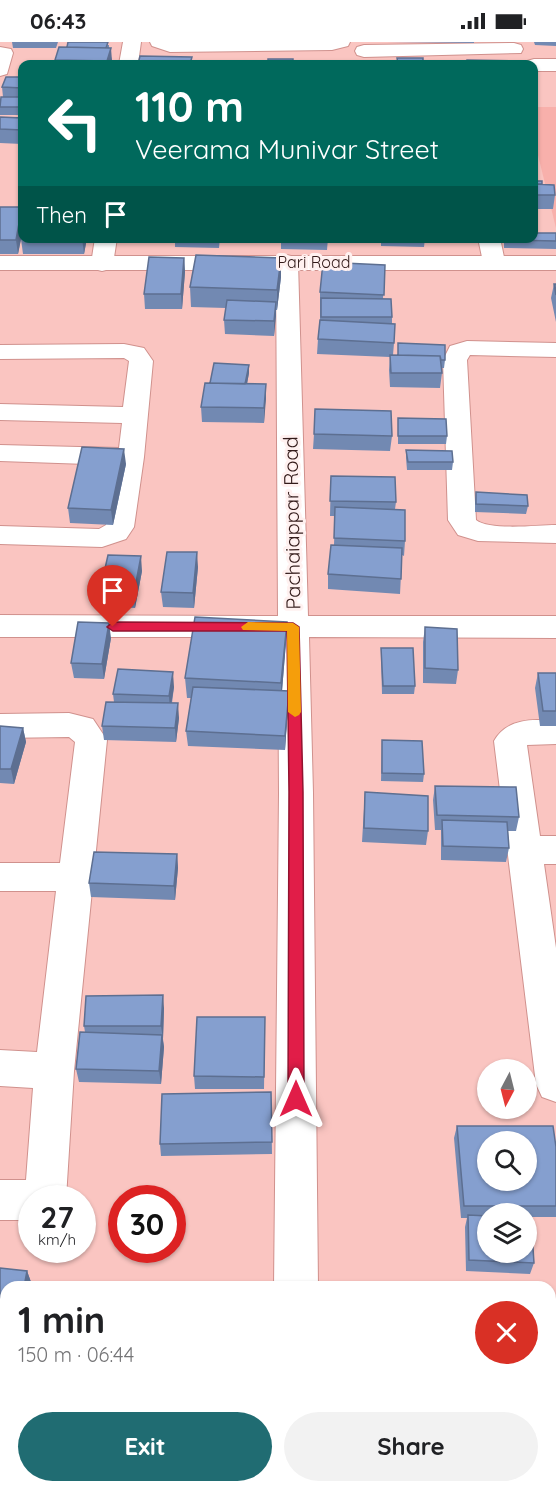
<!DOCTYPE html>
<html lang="en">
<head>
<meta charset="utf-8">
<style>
	:root { --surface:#fff; --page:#f2f2f2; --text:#202124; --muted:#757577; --accent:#206c72 }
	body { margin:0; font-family:Quicksand,sans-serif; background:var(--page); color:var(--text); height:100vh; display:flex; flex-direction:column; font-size:22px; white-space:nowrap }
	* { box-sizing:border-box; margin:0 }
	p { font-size:20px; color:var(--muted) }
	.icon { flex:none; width:33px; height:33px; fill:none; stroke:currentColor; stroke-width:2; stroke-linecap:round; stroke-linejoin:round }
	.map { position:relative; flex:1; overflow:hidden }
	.panel { position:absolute; left:0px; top:1239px; width:556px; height:212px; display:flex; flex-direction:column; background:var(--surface); border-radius:18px 18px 0 0; box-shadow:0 2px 4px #0004 }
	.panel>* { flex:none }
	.guide { position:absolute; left:18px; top:18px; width:520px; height:183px; border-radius:12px; box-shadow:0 2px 4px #0004; background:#00695c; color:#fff; overflow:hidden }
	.needle { width:39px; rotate:187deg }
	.controls { position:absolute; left:477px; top:1017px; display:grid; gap:12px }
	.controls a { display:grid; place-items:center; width:60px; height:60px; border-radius:50%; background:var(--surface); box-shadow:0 2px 4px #0004; font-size:30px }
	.speed { position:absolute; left:18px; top:1143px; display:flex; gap:12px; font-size:30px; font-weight:700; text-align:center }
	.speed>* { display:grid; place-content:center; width:78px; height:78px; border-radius:50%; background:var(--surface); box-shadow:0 2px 4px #0004; line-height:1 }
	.speed small { font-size:15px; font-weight:400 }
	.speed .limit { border:9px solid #d22; background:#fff; color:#111 }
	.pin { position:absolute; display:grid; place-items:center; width:51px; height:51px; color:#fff; margin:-62px -26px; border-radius:50% 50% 50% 0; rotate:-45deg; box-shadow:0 0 6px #0007 }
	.pin .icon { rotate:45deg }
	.me { position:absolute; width:66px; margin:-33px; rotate:0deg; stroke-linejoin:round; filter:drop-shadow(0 0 4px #0008) }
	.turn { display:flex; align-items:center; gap:21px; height:126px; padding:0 18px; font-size:27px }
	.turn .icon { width:78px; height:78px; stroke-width:2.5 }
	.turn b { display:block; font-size:42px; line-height:51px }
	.then { display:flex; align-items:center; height:57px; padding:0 18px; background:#0003; gap:12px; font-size:22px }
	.round { display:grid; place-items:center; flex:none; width:63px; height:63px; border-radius:32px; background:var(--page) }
	.summary { display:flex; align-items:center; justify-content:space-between; height:102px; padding:0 18px }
	h1 { font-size:36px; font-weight:800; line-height:45px }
	.button { display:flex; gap:12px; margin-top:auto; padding:12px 18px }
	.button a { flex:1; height:69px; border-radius:36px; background:var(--accent); color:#fff; font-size:24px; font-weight:800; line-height:69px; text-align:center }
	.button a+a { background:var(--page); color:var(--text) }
	.status { display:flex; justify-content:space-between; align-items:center; height:42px; padding:0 30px; background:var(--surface); direction:ltr }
	.status svg { height:16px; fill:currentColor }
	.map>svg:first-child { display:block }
</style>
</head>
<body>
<div class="status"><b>06:43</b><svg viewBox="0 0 49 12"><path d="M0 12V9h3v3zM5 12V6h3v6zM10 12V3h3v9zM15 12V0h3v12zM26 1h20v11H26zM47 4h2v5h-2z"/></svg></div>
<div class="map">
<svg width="556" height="1450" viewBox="0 0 556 1450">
	<rect width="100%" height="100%" fill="#fac5c1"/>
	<path fill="#f8b0ab" d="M534,65H556V186L534,97Z"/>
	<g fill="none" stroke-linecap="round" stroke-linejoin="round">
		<g stroke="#d0918d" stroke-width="2">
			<path id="minor" d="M150,0H350L348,4L332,8L170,10L152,4Z
				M514,1L521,3L523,7L521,11L364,15L357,13L355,9L357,5L364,3Z
				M0,5L11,7L13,11L7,32L0,34Z
				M478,196H500L505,220L502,225L494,227L486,225L483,220Z
				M287,213L295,215L298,220L308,574H556V596L309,595L313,751L318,1245H274L279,751L278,595H0V573L278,574L276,220L279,215Z
				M467,299L556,301V315L470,313L467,318L476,478C490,489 538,483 556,483V501L478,499L458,493L448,478L443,318L450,304Z
				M124,302L144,306L153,319L144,415L134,485L126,497L102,505L0,502V484L99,487L106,483L116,423L0,419V403L119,406L122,381L0,378V362L123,365L129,319L124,316L0,317V303Z
				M69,671L93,677L107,698L74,1029L66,1156H32V1178H0V1138H26L33,1046L0,1044V1008L37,1010L56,849H0V821H60L75,700L69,695L0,696V672Z
				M537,678H556V702L527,703L540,794H556V822H544L556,906V1060L542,1055L536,1042L494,699C503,683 519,678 537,678Z
				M0,1346H6V1392H0Z
				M550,1349H556V1395H550Z
				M273,1444H321L322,1450H274Z"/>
		</g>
		<g stroke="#d0918d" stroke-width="2">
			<path id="tertiary" d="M123,0H141L138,22H119Z
				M534,17H556V29H534V22H525L527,19Z
				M95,196H117L113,222L110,227L102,229L94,227L91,222Z"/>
		</g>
		<g stroke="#d0918d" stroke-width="2">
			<path id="secondary" d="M0,214H556V228H0Z"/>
		</g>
		<use href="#minor" fill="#fff" fill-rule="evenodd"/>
		<use href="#tertiary" fill="#fff" fill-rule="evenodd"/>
		<use href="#secondary" fill="#fff" fill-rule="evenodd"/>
	</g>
	<path fill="#7289b2" d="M12,0H58L56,6H13Z
		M387,0H474V1Z
		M534,0H556V4L535,3Z
		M109,3V6L112,19L111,22H55V18L67,5Z
		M22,35V73H0V59L3,55L2,45Z
		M0,75L22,76V102L0,101Z
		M534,139L542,142L555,153L553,167H534Z
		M0,165H22V196H87L84,212H23L21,197L18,212H0Z
		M556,191V207L504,206V196H534Z
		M175,196H220L219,206L175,205Z
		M281,196H328L327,208L281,207Z
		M381,196H425L424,205L381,204Z
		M184,216L185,230L182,267H145L144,252Z
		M281,216V235L277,268H276L274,294L225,292L224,278L226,266L191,265L190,245Z
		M385,223L383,256L392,275V282L394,301L393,313L445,318L444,326H441L442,331L440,346L390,345L389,328L390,315L317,312L318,297L320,278V250Z
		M554,242H556V280L551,256Z
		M249,331L247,342H266L264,381L202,380L201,365L210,341Z
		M398,376L447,394L446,402H398Z
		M314,392L392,394L390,409L313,407Z
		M406,408L453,420L452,428H407L406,416Z
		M126,422L113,483L70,481L68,466Z
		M331,434L396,460L395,467L405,499L404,514L402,513L400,552L328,547V532L334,503L335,474H330Z
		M476,450L528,464L526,472L475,470V459Z
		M198,525L194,566L163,565L161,550Z
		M142,529L135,566L102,564L100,549Z
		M287,580L286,600L282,649H289L288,664L285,708L188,704L186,689L191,656H187L185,636Z
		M425,585L458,628L456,642L423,641V600Z
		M111,596L104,637L74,636L71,621Z
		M381,606L415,644L414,652H382L381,614Z
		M538,631H556V684H540L535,646Z
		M174,645L172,661L179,676L176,700L104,698L102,684L114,660L113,652Z
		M0,684L23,686L26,700L14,742L0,741Z
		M382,698L424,732L423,740L381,739Z
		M435,744L519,775L516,789H508L509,806L506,820L441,818V788H435L433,758Z
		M365,750L428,789L426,803L362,800Z
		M177,812L178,826L175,858L91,855L89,841Z
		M164,966L163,997L164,1005L161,1042L79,1040L76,1027L85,990L84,984Z
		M265,975L264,1047H195L194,1034Z
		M271,1050L272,1112L161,1114L160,1102Z
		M457,1084L556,1105V1175H526V1172H488V1210L534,1221L530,1232L466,1229L465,1185L467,1176H461L454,1096Z
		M0,1226L27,1229L31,1240L30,1245H6V1323L0,1322Z
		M403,1444H501V1448L500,1450H403Z
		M512,1444H550L556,1450H512Z"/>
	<path fill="#5d6f91" d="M111,6L112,19L111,22H107V19Z
		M22,168V192H21V197L18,212L16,198Z
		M82,196H87L84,212Z
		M184,216L185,230L182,267L181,252Z
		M281,216V235L277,268V248Z
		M276,260V274L274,294V279Z
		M249,323V331L245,352L244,344Z
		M266,342V357L264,381V366Z
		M124,407L126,422L113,483L111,468Z
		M197,510L198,525L194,566L193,551Z
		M141,514L142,529L135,566L134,551Z
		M287,580L286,600L281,661V641Z
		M109,581L111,596L104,637L102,622Z
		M173,630L174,645L170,669L169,654Z
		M289,649L288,664L285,708V694Z
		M178,661L179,676L176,700L175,686Z
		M23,686L26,700L14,742L11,727Z
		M177,812L178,826L175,858L174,844Z
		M163,953L164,966L163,997L161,984Z
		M162,993L164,1005L161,1042L159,1029Z
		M27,1229L31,1240L30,1245H24Z"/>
	<path fill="#859fcf" stroke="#5d6f91" stroke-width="1.5" fill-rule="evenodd" d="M68,0H108L106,6L67,5Z
		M59,5L111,6L107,19L55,18Z
		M140,14L192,15L190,22H138Z
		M397,16H423V22H398Z
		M268,17H293V22H268Z
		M467,18L519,19L520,22H467Z
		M6,35H22V46L2,45Z
		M1,55H22V65H0Z
		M0,75L22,76V88L0,87Z
		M534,139H542V142H534Z
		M534,142L554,143L555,153H534Z
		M0,165H22L16,198H0Z
		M534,191H556V199L505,198V196H534Z
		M196,213L281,216L277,248L190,245Z
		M149,215L184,216L181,252H144Z
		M323,220L385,223L384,253L320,250Z
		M554,242H556V253Z
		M321,256L391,257L392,275H321Z
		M227,258L276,260L274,279L224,278Z
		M320,278L395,282L394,301L318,297Z
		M398,301L445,303V318H441L440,314L398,313Z
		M390,313L440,314L442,331H391Z
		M214,321L249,323L245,342L210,341Z
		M205,341L266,342L264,366L201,365Z
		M315,367L391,369L392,394L314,392Z
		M398,376L446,377L447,394H398Z
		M82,405L124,407L111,468L68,466Z
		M406,408L452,409L453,420H408Z
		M331,434L395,435L396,460L330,459Z
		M476,450L527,453L528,464L476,462Z
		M335,465L405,468V499L334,496Z
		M331,503L402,506L401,537L328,532Z
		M167,510H197L193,551L161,550Z
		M108,513L141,514L134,551L100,549Z
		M195,575L287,580L281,641L185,636Z
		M78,580L109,581L102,622L71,621Z
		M425,585L457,587L458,628L425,626Z
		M381,606H413L415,644H383Z
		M118,627L173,630L169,654L113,652Z
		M538,631H556V669H543Z
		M193,645L289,649L285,694L186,689Z
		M106,660L178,661L175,686L102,684Z
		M0,684L23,686L11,727H0Z
		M382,698L422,699L424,732L382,731Z
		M435,744L516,745L519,775L437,773Z
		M365,750L428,754V789L364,786Z
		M442,778L507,780L509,806L443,804Z
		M94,810L177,812L174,844L89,841Z
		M163,953L161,984H84L86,954Z
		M197,975H265L264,1035L194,1034Z
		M80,990L162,993L159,1029L76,1027Z
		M271,1050L272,1100L160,1102L162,1052Z
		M457,1084H553L556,1105V1164H464ZM488,1100H526V1138H488Z
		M468,1173L488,1174V1210H526V1176H531L534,1221L469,1218Z
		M0,1226L27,1229L24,1245H6V1314L0,1313Z
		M550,1395H556V1450H517V1444H550Z
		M428,1444H501V1448Z
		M164,1448L181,1450H164Z"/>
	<path fill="#e11d48" stroke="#92132f" stroke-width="1.5" d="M113,580L293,581L299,585L303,750L304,1057L302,1062L296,1064L290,1062L288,1057L289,750L287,589H113L107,585Z"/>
	<path fill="#f59e0b" d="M248,580L293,581L299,585L301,670L299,673L295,675L288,670L287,589L243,588L241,585Z"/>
	<g text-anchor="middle" stroke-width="6" stroke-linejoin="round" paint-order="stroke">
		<g font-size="16" fill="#321a19" stroke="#fff1f0">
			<text x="314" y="226">Pari Road</text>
		</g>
		<g font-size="20" fill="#321a19" stroke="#fff1f0">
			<text transform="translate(292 481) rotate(-91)" y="7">Pachaiappar Road</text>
		</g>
	</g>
</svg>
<div class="controls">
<a><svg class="needle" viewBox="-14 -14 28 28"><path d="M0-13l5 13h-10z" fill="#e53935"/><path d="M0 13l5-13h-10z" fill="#757577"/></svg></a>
<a><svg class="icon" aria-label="search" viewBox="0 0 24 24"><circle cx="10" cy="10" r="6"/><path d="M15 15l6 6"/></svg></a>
<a><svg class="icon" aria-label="layers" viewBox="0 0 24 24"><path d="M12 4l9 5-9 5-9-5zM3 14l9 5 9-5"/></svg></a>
</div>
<div class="speed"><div>27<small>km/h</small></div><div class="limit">30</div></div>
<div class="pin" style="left:113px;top:585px;background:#d93025"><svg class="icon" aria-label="arrive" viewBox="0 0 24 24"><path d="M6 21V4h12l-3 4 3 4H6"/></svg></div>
<svg class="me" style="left:296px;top:1057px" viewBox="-20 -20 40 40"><path d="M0-17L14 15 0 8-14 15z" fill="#e11d48" stroke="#fff" stroke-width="4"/></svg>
<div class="guide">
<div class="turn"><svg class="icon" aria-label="left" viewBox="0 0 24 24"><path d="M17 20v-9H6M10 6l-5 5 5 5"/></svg><div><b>110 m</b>Veerama Munivar Street</div></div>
<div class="then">Then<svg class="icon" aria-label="arrive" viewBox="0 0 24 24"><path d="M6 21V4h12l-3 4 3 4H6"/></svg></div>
</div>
<section class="panel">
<div class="summary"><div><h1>1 min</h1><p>150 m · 06:44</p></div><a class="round" style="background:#d93025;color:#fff"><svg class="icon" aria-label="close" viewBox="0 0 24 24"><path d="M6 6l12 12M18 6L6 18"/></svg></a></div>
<div class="button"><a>Exit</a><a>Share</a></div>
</section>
</div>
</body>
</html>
